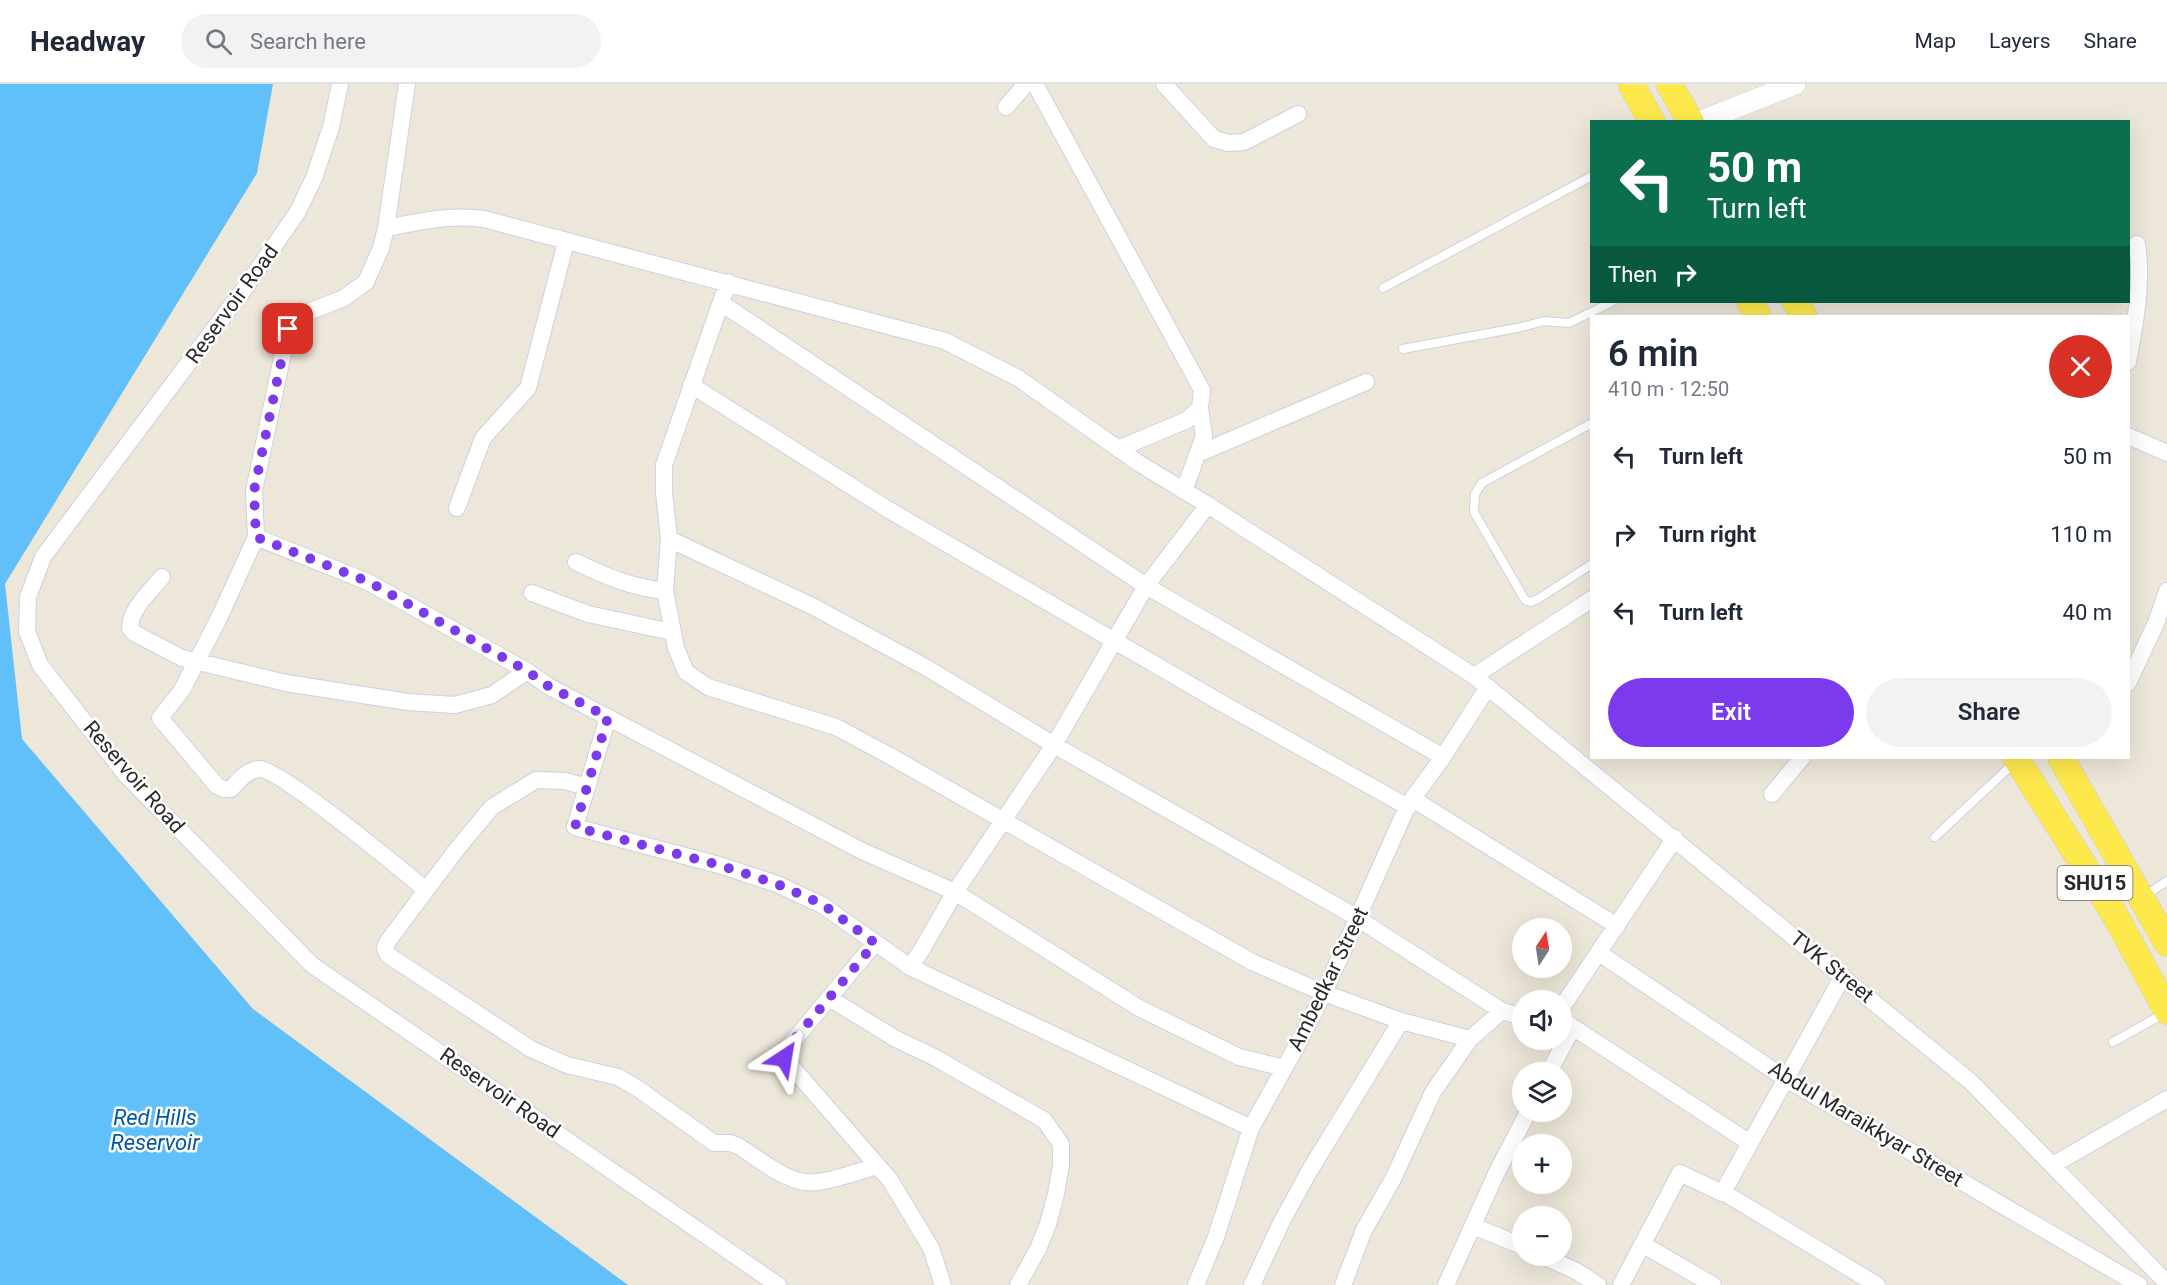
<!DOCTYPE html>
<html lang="en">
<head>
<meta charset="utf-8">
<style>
	:root { --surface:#fff; --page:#f2f2f3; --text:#1f2937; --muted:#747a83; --line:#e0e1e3; --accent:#7c3aed }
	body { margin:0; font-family:Roboto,sans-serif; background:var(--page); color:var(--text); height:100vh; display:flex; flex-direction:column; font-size:22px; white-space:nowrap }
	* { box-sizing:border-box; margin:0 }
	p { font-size:20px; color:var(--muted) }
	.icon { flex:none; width:33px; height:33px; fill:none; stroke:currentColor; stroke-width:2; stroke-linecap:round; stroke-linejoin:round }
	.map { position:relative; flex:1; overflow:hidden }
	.details { position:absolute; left:1590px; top:231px; width:540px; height:444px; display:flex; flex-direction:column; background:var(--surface); border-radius:0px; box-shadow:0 6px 24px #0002 }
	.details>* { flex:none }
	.hud { position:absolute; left:1590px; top:36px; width:540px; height:183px; border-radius:0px; box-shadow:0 6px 24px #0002; background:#0b6e4f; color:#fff; overflow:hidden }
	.needle { width:39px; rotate:12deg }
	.tools { position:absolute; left:1512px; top:834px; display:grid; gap:12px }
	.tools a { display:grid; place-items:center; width:60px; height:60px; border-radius:50%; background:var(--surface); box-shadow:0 6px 24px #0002; font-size:30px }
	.pin { position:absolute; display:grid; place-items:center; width:51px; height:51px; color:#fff; margin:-26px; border-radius:12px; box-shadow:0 3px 9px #0006 }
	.me { position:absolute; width:66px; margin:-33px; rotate:33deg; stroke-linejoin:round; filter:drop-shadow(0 0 4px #0008) }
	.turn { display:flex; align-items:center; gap:21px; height:126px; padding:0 18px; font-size:27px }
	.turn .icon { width:78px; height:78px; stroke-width:2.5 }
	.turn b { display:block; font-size:42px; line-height:51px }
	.then { display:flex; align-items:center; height:57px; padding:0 18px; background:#0003; gap:12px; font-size:22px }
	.round { display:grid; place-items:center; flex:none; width:63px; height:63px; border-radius:32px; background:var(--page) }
	.summary { display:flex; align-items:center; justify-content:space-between; height:102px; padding:0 18px }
	h1 { font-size:36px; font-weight:600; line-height:45px }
	.primary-button { display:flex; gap:12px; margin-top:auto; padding:12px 18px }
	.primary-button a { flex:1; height:69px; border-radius:36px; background:var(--accent); color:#fff; font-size:24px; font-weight:600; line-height:69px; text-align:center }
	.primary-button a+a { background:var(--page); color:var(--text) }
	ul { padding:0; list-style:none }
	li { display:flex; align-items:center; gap:18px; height:78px; padding:0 18px }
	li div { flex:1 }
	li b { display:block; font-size:22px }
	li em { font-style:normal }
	header { display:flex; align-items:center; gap:36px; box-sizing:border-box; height:84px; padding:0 30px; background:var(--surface); border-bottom:2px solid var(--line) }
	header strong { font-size:28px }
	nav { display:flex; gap:33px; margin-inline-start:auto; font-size:21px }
	.search { width:420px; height:54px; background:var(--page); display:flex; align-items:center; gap:15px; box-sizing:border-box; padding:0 21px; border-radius:33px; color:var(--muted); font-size:22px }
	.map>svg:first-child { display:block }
</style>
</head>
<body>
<header>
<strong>Headway</strong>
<div class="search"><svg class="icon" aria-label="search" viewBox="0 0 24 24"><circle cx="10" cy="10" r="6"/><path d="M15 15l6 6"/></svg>Search here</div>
<nav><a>Map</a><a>Layers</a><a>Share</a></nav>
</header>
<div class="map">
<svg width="2167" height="1201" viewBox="0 0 2167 1201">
	<rect width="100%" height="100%" fill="#ede7d9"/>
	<path fill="#61bffa" d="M0,0H273L257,89L5,500L22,655L253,925L628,1201H0Z"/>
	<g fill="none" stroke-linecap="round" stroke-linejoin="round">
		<g stroke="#ced0e4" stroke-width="10">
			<path id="service" d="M1383,204L1592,92
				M1403,265L1522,243L1544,237L1569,239L1612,218
				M1592,339L1482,399L1475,410L1474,428L1525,516L1531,518L1538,515L1592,480
				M1935,753L2015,678
				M2143,813L2167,797
				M2113,958L2165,929"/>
		</g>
		<g stroke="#ced0e4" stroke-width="18">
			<path id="minor" d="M340,0L331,43L314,94L297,129L244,205L43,473L28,513L27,547L40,581L126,691L312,881L778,1201
				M407,0L386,144L381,164L366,198L344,214L306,229L288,245L254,407L256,453L220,532L182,606L160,634L217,702L224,705H231C238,697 248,685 260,685C281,686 402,786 426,806
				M1035,0L1202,306L1200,324L1187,336L1118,365
				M1164,0L1214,55L1228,59L1244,58L1298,30
				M1006,23L1026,0
				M386,144C419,138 450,130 484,135L945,257L1018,294L1140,380L1208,421L1474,592L1971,998L2167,1199
				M728,198L664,381V408L669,455L665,507L676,564L686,588L708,603L836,643L890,672L1252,878L1324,909L1401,937L1470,955
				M721,219L1146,502L1443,673
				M2128,278C2135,241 2143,198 2137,160
				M691,301L889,426L1218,617L1408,723
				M2128,352L2167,369
				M1198,370L1366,298
				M1184,407L1204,352L1200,324
				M457,424L483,354L528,304L566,158
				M256,453L368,498L527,587L548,602L862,767L955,808L1139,924L1239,973L1284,984
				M669,455L814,523L927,584L1054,661L1349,829L1502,927L1522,933
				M576,478C607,493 631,503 665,507
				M162,493C150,508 130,525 130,544L134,549L182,574L286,599L408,618L455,621L492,611L527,587
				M532,509L588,530L672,548
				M1474,592L1592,515
				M2128,599L2156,539L2167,507
				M608,633L575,743L719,781L777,800L822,821L910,883L1251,1044
				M587,703L565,697L536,696L492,723L457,765L388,857L385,864L388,871L531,965L567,981L618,993L637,1004L714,1059H730L738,1062C758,1074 781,1094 804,1098C824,1101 858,1087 878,1082
				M1772,710L1802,674
				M1413,715L1617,842
				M875,859L784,968V974L890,1096L931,1164L943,1201
				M1599,869L1786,995L2139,1201
				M910,883L921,867L955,808L1054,661L1146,502L1208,421
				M829,914L896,955L934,973L1044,1036L1061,1060V1081L1056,1110L1048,1140L1038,1165L1018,1201
				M1562,923L1675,754
				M1562,936L1750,1059
				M1549,988L1573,943
				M2053,1081L2167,1015
				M1723,1108L1843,892
				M1473,1142L1522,1162
				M1642,1160L1713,1201
				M1543,1172L1576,1187L1598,1201
				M1196,1201L1216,1153L1251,1044L1295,965L1324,909L1408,721L1443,673L1488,603
				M1252,1201L1282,1137L1310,1086L1401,937
				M1343,1201L1364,1146L1393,1095L1433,1008L1470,955L1502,927
				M1446,1201L1496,1090L1528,1028
				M1621,1201L1680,1089L1722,1109L1723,1108L1877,1201"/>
		</g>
		<g stroke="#ced0e4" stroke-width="22">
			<path id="tertiary" d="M1699,38L1795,0"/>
		</g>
		<g stroke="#ccc" stroke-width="27">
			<path id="primary" d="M1631,0L1652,38
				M1669,0L1691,38
				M1750,218L1758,232
				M1795,218L1804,232
				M2016,674L2115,831L2167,927
				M2061,674L2167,859"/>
		</g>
		<use href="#service" stroke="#fff" stroke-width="8"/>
		<use href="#minor" stroke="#fff" stroke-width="16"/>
		<use href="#tertiary" stroke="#fff" stroke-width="21"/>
		<use href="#primary" stroke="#fee94d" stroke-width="26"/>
	</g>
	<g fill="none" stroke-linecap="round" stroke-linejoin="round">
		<path stroke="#7c3aed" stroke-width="10" stroke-dasharray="0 18" d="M288,245L254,407L256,453L369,498L527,587L548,602L608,633L575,743L719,781L777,800L822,820L875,859L784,968V974"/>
	</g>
	<g text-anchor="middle" stroke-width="5" stroke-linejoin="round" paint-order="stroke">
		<rect fill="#fff" stroke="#696969" stroke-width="1.5" x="2057.5" y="782" width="75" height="34" rx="4.5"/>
		<g font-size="20" font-weight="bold" fill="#292929">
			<text x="2095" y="806">SHU15</text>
		</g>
		<g font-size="21" fill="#292929" stroke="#fff">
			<text transform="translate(232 220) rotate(-54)" y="7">Reservoir Road</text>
			<text transform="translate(134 693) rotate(49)" y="7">Reservoir Road</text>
			<text transform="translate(1832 883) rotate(39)" y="7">TVK Street</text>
			<text transform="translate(1328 895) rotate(-64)" y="7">Ambedkar Street</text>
			<text transform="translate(500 1009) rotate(35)" y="7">Reservoir Road</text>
			<text transform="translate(1866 1040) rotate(31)" y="7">Abdul Maraikkyar Street</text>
		</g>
		<g font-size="22" font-style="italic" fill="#0159a5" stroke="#fff">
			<text x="155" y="1041">Red Hills<tspan x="155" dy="25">Reservoir</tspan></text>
		</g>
	</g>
</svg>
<div class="tools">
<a><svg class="needle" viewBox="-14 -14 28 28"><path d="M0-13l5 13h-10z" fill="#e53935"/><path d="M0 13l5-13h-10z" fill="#747a83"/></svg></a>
<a><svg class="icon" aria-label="sound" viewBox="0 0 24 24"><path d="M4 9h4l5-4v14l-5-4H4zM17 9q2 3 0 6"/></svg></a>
<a><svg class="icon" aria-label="layers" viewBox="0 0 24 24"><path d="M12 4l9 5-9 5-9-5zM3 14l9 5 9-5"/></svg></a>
<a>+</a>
<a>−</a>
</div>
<div class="pin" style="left:288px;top:245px;background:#d93025"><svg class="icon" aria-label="arrive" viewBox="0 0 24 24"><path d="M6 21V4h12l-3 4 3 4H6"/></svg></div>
<svg class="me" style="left:784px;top:974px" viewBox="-20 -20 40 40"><path d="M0-17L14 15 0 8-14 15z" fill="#7c3aed" stroke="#fff" stroke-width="4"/></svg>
<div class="hud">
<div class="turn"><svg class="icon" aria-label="left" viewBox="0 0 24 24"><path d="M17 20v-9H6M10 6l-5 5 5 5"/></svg><div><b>50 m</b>Turn left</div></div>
<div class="then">Then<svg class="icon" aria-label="right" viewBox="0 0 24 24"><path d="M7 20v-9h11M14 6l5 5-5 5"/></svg></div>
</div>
<section class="details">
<div class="summary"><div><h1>6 min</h1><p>410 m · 12:50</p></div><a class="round" style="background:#d93025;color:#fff"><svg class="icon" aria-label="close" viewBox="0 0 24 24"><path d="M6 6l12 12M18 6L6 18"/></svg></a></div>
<ul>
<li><svg class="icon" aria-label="left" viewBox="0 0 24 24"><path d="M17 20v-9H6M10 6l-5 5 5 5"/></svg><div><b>Turn left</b></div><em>50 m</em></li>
<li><svg class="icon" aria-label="right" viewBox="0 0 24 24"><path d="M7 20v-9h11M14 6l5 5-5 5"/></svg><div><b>Turn right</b></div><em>110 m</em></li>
<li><svg class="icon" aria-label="left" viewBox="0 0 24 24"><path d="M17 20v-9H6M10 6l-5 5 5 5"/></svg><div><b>Turn left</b></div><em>40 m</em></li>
</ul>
<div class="primary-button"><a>Exit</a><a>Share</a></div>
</section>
</div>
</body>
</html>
